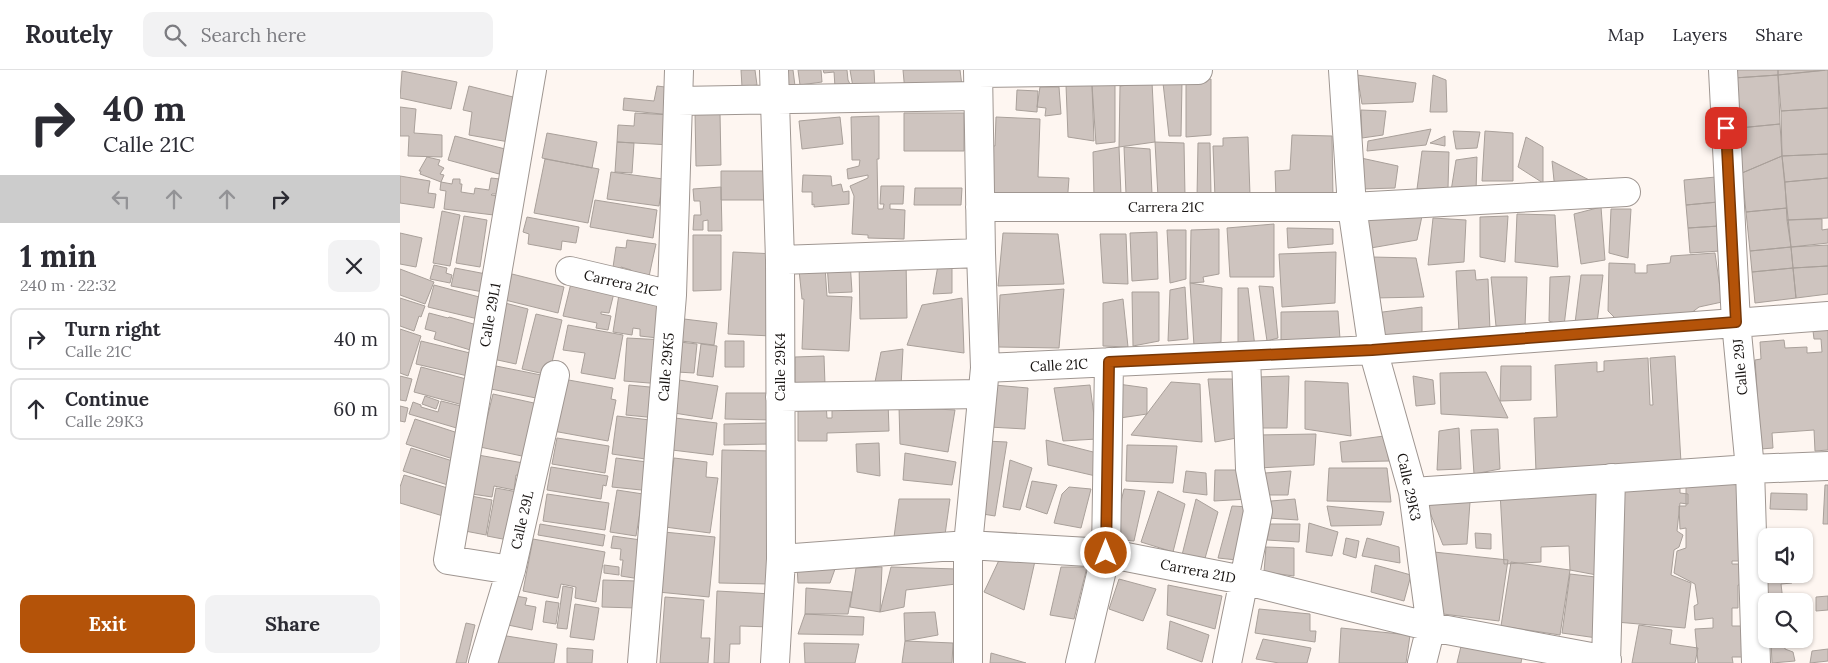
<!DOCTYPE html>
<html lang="en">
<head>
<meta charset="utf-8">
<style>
	:root { --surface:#fff; --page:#f2f2f3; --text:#2b2b33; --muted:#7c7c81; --line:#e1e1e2; --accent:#b45309 }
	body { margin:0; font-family:Lora,serif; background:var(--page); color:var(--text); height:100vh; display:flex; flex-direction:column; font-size:19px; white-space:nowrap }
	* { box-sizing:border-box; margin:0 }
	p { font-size:16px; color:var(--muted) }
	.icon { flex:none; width:28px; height:28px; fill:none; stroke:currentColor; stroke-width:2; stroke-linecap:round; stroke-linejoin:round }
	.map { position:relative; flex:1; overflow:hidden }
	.panel { display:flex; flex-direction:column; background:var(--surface); width:400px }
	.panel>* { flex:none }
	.guide { background:#fff; color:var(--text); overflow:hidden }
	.fabs { position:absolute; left:1358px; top:458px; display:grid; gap:10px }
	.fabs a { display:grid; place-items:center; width:55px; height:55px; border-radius:10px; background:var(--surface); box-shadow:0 1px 4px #0004; font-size:25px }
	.pin { position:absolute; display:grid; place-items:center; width:42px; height:42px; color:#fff; margin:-21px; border-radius:10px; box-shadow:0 2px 8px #0006 }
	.me { position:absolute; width:55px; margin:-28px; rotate:0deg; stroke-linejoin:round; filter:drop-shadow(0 0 4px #0008) }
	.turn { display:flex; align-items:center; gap:18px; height:105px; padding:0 20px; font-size:22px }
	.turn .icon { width:65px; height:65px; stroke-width:2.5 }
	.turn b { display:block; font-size:35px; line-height:42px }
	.lanes { display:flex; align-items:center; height:48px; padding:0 20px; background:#0003; justify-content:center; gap:25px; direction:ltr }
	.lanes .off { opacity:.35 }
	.round { display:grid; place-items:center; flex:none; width:52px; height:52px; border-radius:10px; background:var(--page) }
	.headline { display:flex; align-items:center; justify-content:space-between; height:85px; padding:0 20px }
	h1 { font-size:30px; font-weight:700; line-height:38px }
	.button { display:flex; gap:10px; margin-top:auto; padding:10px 20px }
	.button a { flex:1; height:58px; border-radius:10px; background:var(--accent); color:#fff; font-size:20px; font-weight:700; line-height:58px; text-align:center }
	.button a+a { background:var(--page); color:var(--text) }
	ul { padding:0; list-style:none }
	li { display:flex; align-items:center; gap:15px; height:62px; margin:0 10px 8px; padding:0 10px; border:2px solid var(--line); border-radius:10px }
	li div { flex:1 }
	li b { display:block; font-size:19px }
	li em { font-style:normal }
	header { display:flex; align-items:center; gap:30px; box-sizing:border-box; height:70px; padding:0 25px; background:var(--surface); border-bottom:1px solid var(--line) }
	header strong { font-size:24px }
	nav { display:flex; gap:28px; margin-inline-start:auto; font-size:18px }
	.search { width:350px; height:45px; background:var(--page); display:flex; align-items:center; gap:12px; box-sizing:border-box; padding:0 18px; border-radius:10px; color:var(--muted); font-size:19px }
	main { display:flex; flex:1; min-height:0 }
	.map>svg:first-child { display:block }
</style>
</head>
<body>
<header>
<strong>Routely</strong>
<div class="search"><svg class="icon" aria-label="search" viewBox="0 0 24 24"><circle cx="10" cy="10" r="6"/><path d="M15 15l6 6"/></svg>Search here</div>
<nav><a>Map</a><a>Layers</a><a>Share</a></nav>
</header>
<main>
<section class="panel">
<div class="guide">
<div class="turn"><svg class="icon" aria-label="right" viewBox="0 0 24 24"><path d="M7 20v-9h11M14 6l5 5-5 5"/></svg><div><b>40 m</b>Calle 21C</div></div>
<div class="lanes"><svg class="icon off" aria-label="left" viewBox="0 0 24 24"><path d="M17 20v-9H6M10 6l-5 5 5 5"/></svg><svg class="icon off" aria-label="ahead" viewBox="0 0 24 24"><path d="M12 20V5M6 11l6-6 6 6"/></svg><svg class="icon off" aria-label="ahead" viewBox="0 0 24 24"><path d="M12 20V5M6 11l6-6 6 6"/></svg><svg class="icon" aria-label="right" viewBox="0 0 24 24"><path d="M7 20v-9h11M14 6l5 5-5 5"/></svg></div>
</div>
<div class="headline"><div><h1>1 min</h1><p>240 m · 22:32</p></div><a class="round"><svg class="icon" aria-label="close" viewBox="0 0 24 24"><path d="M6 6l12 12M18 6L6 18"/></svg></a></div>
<ul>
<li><svg class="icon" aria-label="right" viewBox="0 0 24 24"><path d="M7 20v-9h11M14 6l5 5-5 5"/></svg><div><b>Turn right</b><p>Calle 21C</p></div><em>40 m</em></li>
<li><svg class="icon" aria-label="ahead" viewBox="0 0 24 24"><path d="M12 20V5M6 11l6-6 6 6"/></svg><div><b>Continue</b><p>Calle 29K3</p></div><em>60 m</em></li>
</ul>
<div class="button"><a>Exit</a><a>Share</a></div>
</section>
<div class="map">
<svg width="1428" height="593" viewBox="0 0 1428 593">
	<rect width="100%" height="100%" fill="#fef6f1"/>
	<path fill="#cec4bf" stroke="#a9a09a" d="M341,0H355L357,15L342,17Z
		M378,0H393L395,16L380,18Z
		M398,0H421L422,12L400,15Z
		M423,0H447L448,10L452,18L435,17L434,2L424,3Z
		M450,0H474L475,20L454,23Z
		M503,0H560L562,16L505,22Z
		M1333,0H1378V5L1334,8Z
		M1378,0H1425L1378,5Z
		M1428,0V38L1381,41L1378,5Z
		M2,1L57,12L51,39L0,28Z
		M957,5L1016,13L1013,32L962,34Z
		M1033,5L1046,10L1047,42H1030Z
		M1378,5L1380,54L1339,58L1334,8Z
		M811,9V65L786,67V10Z
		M752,12L755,72L719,77L720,16Z
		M782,12L781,66H769L763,13Z
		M715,14V72L696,74L692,15Z
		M666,15H692L694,71L668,67Z
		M69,16L117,28L109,72L69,65L72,42L63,40Z
		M257,16L273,18L271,45L223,40L224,28L254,31Z
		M640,17H659L661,44L645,46L646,38L637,37Z
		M617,20L638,21L637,42L616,40Z
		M0,37L16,39L14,63L42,65V87L8,86L9,66H0Z
		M1428,38V84L1382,86L1381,41Z
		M961,40L986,41L983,65L962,68Z
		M235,43L272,45L271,75L217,72L218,55L234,56Z
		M295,43H320L321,95L296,96Z
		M504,43H564V81H504Z
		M479,46V89H477L478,139H483L484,134H480L481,116H504L503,134H490V139L505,140L504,169L468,168V165L452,164L454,126L450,116L468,108V105L448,109L447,99L459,96L460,90H452L451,47Z
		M440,47L443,74L402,79L399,51Z
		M596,47L640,49L638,107L669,108L667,135L588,132L582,75L595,76Z
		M1380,54L1382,86L1342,103L1339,58Z
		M1031,59L1026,75L967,81L968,71Z
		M1053,61L1080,62L1077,78L1056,79Z
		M1085,61L1113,63V111H1082Z
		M147,63L197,72L192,98L142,88Z
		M892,65L932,66L933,128L876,127L875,101L890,100Z
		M55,66L105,79L99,104L48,90Z
		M1045,66V76L1030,73Z
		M848,67L850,125L815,127L813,76H823V68Z
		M1126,67L1143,77V113L1118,97Z
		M217,72L234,73L232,103L215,102Z
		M755,72L784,73L785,126L758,127Z
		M798,73H810L811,125L797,127Z
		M719,77L721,125L694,127L693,82Z
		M724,77L750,79L752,124H726Z
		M1022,81L1049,82L1048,118L1017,119Z
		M1428,84V108L1385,112L1382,86Z
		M1382,86L1387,138L1346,142L1342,103Z
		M27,87L40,90L38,95L44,98L40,104L44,105L41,112L20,104L21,101H19Z
		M1077,87L1076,122L1051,121L1056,90Z
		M961,88L998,96L995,118L962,119Z
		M145,89L199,99L188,153L134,143Z
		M1152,91L1201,116L1155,120Z
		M321,101H367V130H321Z
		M211,102L263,109L259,136L207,129Z
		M403,105L431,106L432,116L441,114L443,122L449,121V134L414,137V134L412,135V122H402Z
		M0,106L30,111L28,123L36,124L34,138L0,133Z
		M1316,107L1318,132L1286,135L1284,110Z
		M91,108L100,109L98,124H92L91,125L104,127L102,146L44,139L46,121L40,120L41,112L52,114L53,109H60V114H62L61,122L74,124L75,118L89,120Z
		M1428,108V148L1387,150L1385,112Z
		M321,117L322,161H308V150L303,151V160H293L294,145H301L300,131H294L293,119Z
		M515,118H562L561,135H514Z
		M195,130L257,140L253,168L190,157Z
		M1318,132L1319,156L1288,158L1286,135Z
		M1201,137L1205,190L1181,194L1174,144Z
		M1387,138L1391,177L1350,181L1346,142Z
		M1211,139H1231L1228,188L1209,183Z
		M42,141L60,145L50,196L33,193Z
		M1117,144L1155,145L1158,197L1115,192Z
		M64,146L87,150L80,197L56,193Z
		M1022,146L1017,170L965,179L968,150Z
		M1108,146L1105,192L1080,187V147Z
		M127,147L179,157L176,173L162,171L161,180L128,174L129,164L123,162Z
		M1033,148L1066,150L1064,192L1028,195Z
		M1422,149V160L1428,159V173L1391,177L1387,150Z
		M874,154V207H830L827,158Z
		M1319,156L1320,181L1290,183L1288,158Z
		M887,158L933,159V174L888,178Z
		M819,159V204L803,207L804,212L790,213L791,160Z
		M767,160H786V209L770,213Z
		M757,162L758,209L732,211L730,163Z
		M0,163L22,168L16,197L0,194Z
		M603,163L658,164L664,214L598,216Z
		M700,164H726L728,214L703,213Z
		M293,165H321V220L293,221Z
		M227,170L256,174L248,211L230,207L231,200L221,197L220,205L212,204L216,177L226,178Z
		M1428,175V196L1393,198L1391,177Z
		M1391,177L1393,198L1352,202L1350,181Z
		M333,182L376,184L372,266L328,264Z
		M936,182L935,233L882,237L879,184Z
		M1315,183L1322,232L1299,237L1282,250L1269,248L1260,244L1238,250L1219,252L1208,241L1209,193L1235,194V203H1247V195L1270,193L1271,186Z
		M972,187L1016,188L1024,227L974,228Z
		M506,190L507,248L460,249L459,191Z
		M450,191L452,222L429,223L427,193Z
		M552,191V223L533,224L538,195Z
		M34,195L47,198L46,203L52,205L50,213L30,209Z
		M1428,196V224L1396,228L1393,198Z
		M425,197L427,226L452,227L449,281L402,279L404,229H402L399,200Z
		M55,198L86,204L83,222L51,216Z
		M1393,198L1396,228L1355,233L1352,202Z
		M0,199L34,212L25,234L0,225Z
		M1075,200L1076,210L1088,209L1090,261L1059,263L1056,201Z
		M112,204L164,217L158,243L105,230Z
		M173,205L216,215L209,243L201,242V244L211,246L208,260L196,258L197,253L163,246Z
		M1181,205H1203L1197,253H1175Z
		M1170,206L1164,256L1149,251L1150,207Z
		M1091,207H1127L1125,257L1096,256Z
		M790,213L822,218L821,272L794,276Z
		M34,215L83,228L78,249L28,237Z
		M859,216L873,217L878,268L867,271Z
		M785,217L788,269L768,271L770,220Z
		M220,218L264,224L258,268L240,266V259L233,258L232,265L213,262Z
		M838,218H848L855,277L838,274Z
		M664,219L659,278L598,277L600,225Z
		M732,222H759V271L733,276Z
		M0,228L25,236L21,247L19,246L14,261L0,256Z
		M562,228L564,283L507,275L522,235Z
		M723,229L728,277L703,276V233Z
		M105,233L128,239L116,294L93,289Z
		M1022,237V271L981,267L975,243Z
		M938,241L940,269L881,270V242Z
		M29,243L48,248L49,247L84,257L77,282L34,269L36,262L25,259Z
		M136,244L162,250L149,305L122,299Z
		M284,249L317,253L314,275L281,271Z
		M168,255L223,265L215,309L181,303L185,283L163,280Z
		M0,259L21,266L8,306L0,303Z
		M1428,260V380L1415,381L1414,360L1372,363L1373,378L1361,379L1355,290L1361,289L1360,272L1384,270L1385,278L1407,277V283L1422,282L1421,269H1414L1413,261Z
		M227,268L265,270L262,314L224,311Z
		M21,271L78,285L72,307L16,294Z
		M325,271H344V297H325Z
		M280,272L297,274L294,303L277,302Z
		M301,274L317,276L313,307L297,305Z
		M503,279L501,316L475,312L481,282Z
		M424,286L425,315L395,316V287Z
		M1275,286L1281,393L1136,402L1134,348L1157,347L1155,295L1197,292V302L1204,301V291L1248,288L1250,335H1253L1250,288Z
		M96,296L146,306L141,329L91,319Z
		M1101,296H1131V330L1100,331Z
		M21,297L70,310L63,335L14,322Z
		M1086,302L1108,348L1041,344L1040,303Z
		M0,306L12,309L6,331L0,330Z
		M889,306L887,358H859L857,307Z
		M1013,306L1033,310L1035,334L1016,336Z
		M163,309L213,318L211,329L216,330L208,371L153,361Z
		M808,309H838L842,367L815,372Z
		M279,310L318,316L312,349L274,343Z
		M905,311L948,313L951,366L905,359Z
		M771,312L800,314L802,372L731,365Z
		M718,314L747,318V344L720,348Z
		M229,315L260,318L257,348L226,345Z
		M594,315L628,318L625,359L589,357Z
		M690,315L697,369L663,371L654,318Z
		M326,323H374V350L325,349Z
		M93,324L143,335L131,388L80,377Z
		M25,326L39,331L36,339L22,334Z
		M41,331L65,337L60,359L9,344L13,332L21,335V337L38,342Z
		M488,331L489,361L427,363V371H398V334L426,333L427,348H432V334Z
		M0,336L8,338L5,352L0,351Z
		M499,337L555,340L548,382L500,374Z
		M217,346L258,351L252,390L212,384Z
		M275,348L317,353L313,385L272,380Z
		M15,349L61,364L53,389L6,374Z
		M368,353L369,374L324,375V354Z
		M1059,358L1061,399L1037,400L1039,361Z
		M1098,359L1100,399L1074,404L1071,360Z
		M916,364L914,395L858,398V365Z
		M984,366L989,391L942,392L940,372Z
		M157,368L209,376L205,403L152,394Z
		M646,370L701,384L700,407L648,395Z
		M585,371L607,372L595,446L577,443Z
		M479,373L480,406L457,402L456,374Z
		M727,375L777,376L773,413L726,411Z
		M11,378L59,393L51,416L3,401Z
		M322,380L372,381L369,514L319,513Z
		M505,383L556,392L552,415L503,410Z
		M78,385L129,394L127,407L116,405L114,420L94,416L92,427L72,424Z
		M216,388L255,393L251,421L212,417Z
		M274,388L307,392L306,407L318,408L310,463L265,457Z
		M610,390L632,398L620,440L603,437Z
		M151,397L208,406L206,416L203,415L201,429L147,420Z
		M929,398H987L991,432L927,431Z
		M815,400H838L849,429L814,431Z
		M786,401L806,403L807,425L783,422Z
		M891,401L888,425H863L865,403Z
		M4,405L51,419L43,446L0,433V417Z
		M1280,410V423L1288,424V434L1280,433L1277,461L1283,465L1279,477L1274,480L1271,505L1291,513L1285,558L1216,552L1222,418Z
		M632,411L657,415L647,444L626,437Z
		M1338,413L1340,491H1332V494H1340L1341,515H1338V538H1332V556H1341L1342,587H1332L1333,593H1298L1295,559L1313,558V548L1295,550L1294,536L1298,534L1295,514L1274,503L1277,481L1286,478V458L1280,459L1279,436H1286V415Z
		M1425,415H1428V454H1423Z
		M669,417L691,419L681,458L654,453L662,424Z
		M96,418L123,423L113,471L87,466Z
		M724,419L745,421L734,471L712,469Z
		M217,420L243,424L236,466L210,462Z
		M758,421L785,434L773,482L741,472Z
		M1197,421L1202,506L1170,500L1169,476L1141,477V492L1104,494L1100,422Z
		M1371,423L1407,424V440L1370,439Z
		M147,424L209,433L205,460L143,451Z
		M71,426L92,430L86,465L65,461Z
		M499,429H550L544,472L494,467Z
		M796,429L818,442L804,492L782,485Z
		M895,429L898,450L868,448L871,431Z
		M1070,432L1067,474L1043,475L1027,435Z
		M832,436L850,437L837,490L818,488Z
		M927,436L984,442L981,455L931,456Z
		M909,453L938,462L932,486L906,482Z
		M140,454L205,465L203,476L138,465Z
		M870,454H900L899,472L867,470Z
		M264,462L315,467L309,527L258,522Z
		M1075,463L1091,464V479L1076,478Z
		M213,466L241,470L240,509L221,506L223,490H220L221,479L211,478Z
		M946,468L959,471L956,488L943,484Z
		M967,468L999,477L1000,493L962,486Z
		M133,469L205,482L196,532L175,528L176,517L161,514L158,528L123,521Z
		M1362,471H1366V504H1391L1392,513L1381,514L1383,531H1366Z
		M866,477L894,478V506L864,502Z
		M1034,482L1108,490L1099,551L1043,544Z
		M600,488L635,491L624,540L584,522Z
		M1111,492L1170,500L1160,565L1101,556Z
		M204,495L219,497V505L204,503Z
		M975,495L1011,505L1004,531L971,522Z
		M397,496L435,499L430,513H398Z
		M482,497L480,542L450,537L456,498Z
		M491,497L557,499L556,514L506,520L504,537L480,542Z
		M661,497H687L674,549L650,545Z
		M1170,504L1204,508L1197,568L1162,563Z
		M719,509L756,519L743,551L709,539Z
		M203,510L237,511L236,538L202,537Z
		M768,515L822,526L815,559L767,545Z
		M163,516L173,518L167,559L157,558Z
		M406,518L452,522L448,544H405Z
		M317,521L372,524L370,557L340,556V574H330L329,593H314Z
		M110,525L127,528L125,535L136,537L132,560L108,555Z
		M1428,526V540L1416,541V527Z
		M265,527L304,530L301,568H310L308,593H260Z
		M146,531L159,533L156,554L143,552Z
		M175,534L199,538L194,570L170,567Z
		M859,539L910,544V561H916L915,572L855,563Z
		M535,542L538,565L505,571L504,543Z
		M405,544L464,547L463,565L398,564Z
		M770,551L809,565L802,592L767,579Z
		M66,553L75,555L66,593H56Z
		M1239,555L1272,560L1270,574L1298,578L1295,593H1232Z
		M941,558L1010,565L1006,593H939Z
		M94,564L157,574L154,593H97Z
		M1063,568L1123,581L1121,593H1057Z
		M863,569L911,578L907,593H879L856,589Z
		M1383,569L1385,579L1393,582L1395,591L1372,593L1371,571Z
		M505,571L553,573L552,593H502Z
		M404,573L459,574L455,593H405Z
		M167,578L193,580L192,593H167Z
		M1428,579V591L1410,593L1412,581Z
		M591,583L626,593H590Z"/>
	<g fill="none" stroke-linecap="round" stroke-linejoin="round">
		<g stroke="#9f9691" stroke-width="30">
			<path id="minor" d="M374,0L380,190L381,489L375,593
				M943,0L952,137L973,280L1013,422L1031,557L1022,593
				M1323,0L1336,252L1350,399L1356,593
				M578,3L798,0
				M278,31L577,26
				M580,137H952L1226,122
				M380,190L581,183
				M170,201L272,225
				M585,298L973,280L1428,246
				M380,327L582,324
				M1013,422L1350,399L1428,396
				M381,489L568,475L706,483L843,510L1031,557L1207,590
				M111,500L48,490L132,0
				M83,593L111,500L155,305
				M242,593L272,225L279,0
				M568,593V475L585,298L581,183L578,0
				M680,593L706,483L709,292
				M827,593L858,441L850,399L846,286
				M1206,593L1211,408"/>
		</g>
		<use href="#minor" stroke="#fff" stroke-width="28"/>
	</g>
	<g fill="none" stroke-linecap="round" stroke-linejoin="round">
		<g stroke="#753606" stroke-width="12">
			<path id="route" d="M706,483L709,292L972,280L1336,252L1326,58"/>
		</g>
		<use href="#route" stroke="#b45309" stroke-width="9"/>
	</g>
	<g text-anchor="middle" stroke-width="4" stroke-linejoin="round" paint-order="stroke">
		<g font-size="14" fill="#181412" stroke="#fff">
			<text x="766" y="142">Carrera 21C</text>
			<text transform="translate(221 213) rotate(13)" y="5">Carrera 21C</text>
			<text transform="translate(90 245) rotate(-80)" y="5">Calle 29L1</text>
			<text transform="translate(659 295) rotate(-3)" y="5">Calle 21C</text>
			<text transform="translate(266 297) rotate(-85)" y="5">Calle 29K5</text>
			<text transform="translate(380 297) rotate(-90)" y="5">Calle 29K4</text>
			<text transform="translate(1340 297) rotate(-95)" y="5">Calle 29J</text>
			<text transform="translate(1009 417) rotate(78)" y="5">Calle 29K3</text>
			<text transform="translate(122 450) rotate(-77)" y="5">Calle 29L</text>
			<text transform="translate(798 501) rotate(11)" y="5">Carrera 21D</text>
		</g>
	</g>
</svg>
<div class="fabs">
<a><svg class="icon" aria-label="sound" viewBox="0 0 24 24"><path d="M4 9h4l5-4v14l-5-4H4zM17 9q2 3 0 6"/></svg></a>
<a><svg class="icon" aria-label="search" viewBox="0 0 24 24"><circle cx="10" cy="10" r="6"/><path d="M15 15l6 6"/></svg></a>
</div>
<div class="pin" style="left:1326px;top:58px;background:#d93025"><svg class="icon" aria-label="arrive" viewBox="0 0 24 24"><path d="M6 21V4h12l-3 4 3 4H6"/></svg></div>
<svg class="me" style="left:706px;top:483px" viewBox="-20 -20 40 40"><circle r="17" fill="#b45309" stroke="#fff" stroke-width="3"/><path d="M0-11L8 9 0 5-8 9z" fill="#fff"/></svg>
</div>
</main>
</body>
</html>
